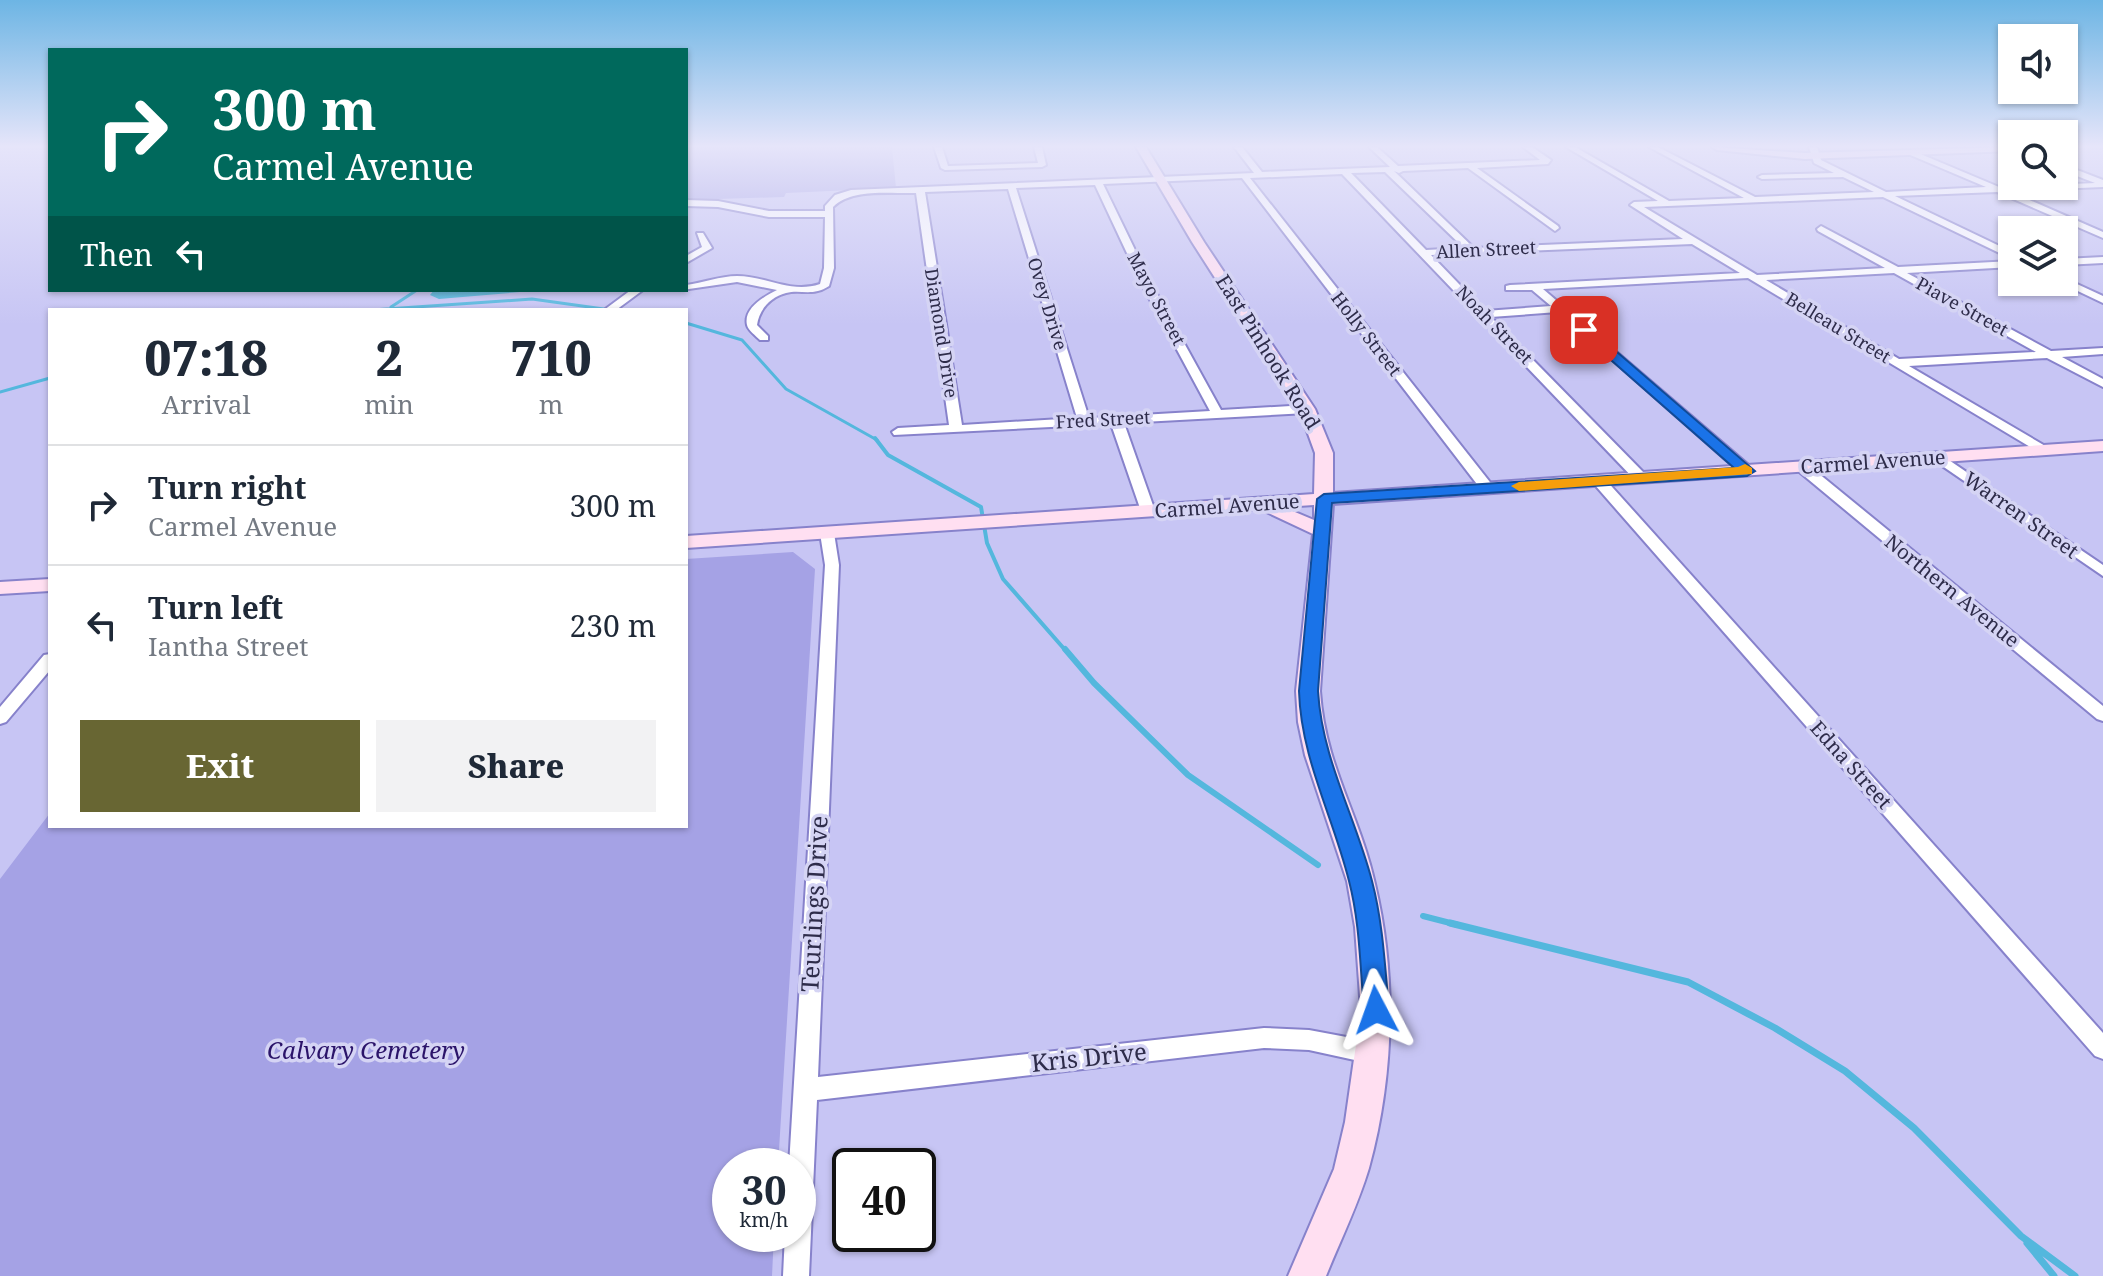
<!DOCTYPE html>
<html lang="en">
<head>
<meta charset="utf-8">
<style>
	:root { --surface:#fff; --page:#f2f2f3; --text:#1f2937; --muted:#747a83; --line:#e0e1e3; --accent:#686633 }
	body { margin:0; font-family:"Noto Serif",serif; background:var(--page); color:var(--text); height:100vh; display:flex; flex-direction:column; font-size:30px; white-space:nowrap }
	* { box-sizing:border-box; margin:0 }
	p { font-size:26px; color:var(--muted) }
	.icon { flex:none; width:44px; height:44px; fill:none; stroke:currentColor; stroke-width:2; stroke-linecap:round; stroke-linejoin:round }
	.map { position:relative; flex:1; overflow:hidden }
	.side { position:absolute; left:48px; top:308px; width:640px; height:520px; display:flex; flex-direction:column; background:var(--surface); border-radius:0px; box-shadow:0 2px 6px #0004 }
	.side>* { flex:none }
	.guide { position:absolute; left:48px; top:48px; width:640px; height:244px; border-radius:0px; box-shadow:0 2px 6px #0004; background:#00695c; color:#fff; overflow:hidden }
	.buttons { position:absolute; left:1998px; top:24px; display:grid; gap:16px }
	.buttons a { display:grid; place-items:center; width:80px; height:80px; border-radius:0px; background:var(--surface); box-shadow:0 2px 6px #0004; font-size:40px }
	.speed { position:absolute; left:712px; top:1148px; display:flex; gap:16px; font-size:40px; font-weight:700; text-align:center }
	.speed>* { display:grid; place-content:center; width:104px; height:104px; border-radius:50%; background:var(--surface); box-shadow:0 2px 6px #0004; line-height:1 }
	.speed small { font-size:20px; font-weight:400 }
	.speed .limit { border:4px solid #111; border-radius:12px; background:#fff; color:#111 }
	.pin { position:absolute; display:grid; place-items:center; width:68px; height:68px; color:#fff; margin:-34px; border-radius:16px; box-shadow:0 4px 12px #0006 }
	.me { position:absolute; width:88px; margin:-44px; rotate:356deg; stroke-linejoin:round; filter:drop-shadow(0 0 6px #0008) }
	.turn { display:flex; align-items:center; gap:28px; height:168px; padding:0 32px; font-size:36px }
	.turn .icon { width:104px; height:104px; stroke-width:2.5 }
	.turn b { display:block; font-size:56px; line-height:68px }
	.then { display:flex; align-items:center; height:76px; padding:0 32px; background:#0003; gap:16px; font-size:30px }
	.eta { display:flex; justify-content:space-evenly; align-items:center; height:136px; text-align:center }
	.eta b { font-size:48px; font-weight:800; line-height:56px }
	.button { display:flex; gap:16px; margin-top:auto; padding:16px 32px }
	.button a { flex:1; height:92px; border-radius:0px; background:var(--accent); color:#fff; font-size:32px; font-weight:800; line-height:92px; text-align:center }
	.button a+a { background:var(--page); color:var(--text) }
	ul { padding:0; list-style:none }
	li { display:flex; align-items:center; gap:24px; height:120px; padding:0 32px; border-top:2px solid var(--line) }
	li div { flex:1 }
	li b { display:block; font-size:30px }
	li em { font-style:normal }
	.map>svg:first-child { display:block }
</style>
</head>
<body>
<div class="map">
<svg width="2103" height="1276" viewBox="0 0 2103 1276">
	<rect width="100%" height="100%" fill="#c7c5f4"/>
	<path fill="#a5a2e5" d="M686,147H892L896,188L786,193L784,197L686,200Z
		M793,552L815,569L778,1166H730V1234H774L772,1276H0V879L50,813V826H686V559Z"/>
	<path fill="#54b7dd" d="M434,290H544L439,299L430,295Z"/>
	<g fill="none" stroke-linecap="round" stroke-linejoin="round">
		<path stroke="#54b7dd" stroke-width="3" d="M391,307L417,290
			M372,310L532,299L611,310
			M686,323L742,340L786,389L877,440
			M0,392L50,378"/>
		<path stroke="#54b7dd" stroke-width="4" d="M875,438L888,455L981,507L987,543L1003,579L1066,651"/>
		<path stroke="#54b7dd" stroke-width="6" d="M1065,649L1094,683L1188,775L1318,865
			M1423,916L1458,925"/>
		<path stroke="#54b7dd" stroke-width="7" d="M1450,923L1688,982L1775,1028L1845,1071L1914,1128L2021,1236L2075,1276
			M2027,1243L2054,1276"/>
		<g stroke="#8782cb" stroke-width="4">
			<path id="street" d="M934,147H942L948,166L1038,163L1034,147H1042L1046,165L1042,167L945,170L941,168Z
				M1234,147H1242L1262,172L1390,167L1369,147H1377L1398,166L1540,160L1523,147H1532L1551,160L1548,164L1477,168L1558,226L1559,228L1555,231L1468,168L1403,171L1399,173L1394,171L1474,248L1683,239L1630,205L1634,202L1658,201L1566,147H1575L1669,201L1744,198L1649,147H1658L1755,197L1874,192L1843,177L1762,179L1758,177L1762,175L1834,173L1814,163L1809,147H1817L1821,160L1886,192L1986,187L1908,154L1911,150L1999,187L2095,183L2064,171V166H2067L2103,180V187L2009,191L2103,232V238L1997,192L1895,196L2012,252V259L1883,197L1644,207L1757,275L1885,268L1818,231L1817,229L1821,226L1898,267L2012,261V267L1907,273L2051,351L2103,348V354L2062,357L2103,379V387L2047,358L1909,366L2047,447V453L2042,454L1748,278L1543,289L1752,468V474H1742L1558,312L1491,317L1646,475V481H1636L1342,174L1250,178L1493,486L1495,489L1488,493L1483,492L1242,178L1103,184L1151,283L1221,410L1307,405L1313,409L1307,413L1124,423L1155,511L1148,515L1141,511L1111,424L894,435L892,432L898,428L949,425L916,193C891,194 852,188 833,207L834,268L829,286C812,297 801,289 786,293C770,297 759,310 757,325L768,336V340H760C756,336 748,330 747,325C743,308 765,296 777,290L737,282L682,290H686V285C703,283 720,276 737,276C766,276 791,294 820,284L824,268L825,217H769L718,207L686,206V200L718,201L769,211H825V206L835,195L851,190L1254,173ZM1385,172L1386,173L1464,248L1426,250L1351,173ZM1095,185L1141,283L1210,411L1089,418L1016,188ZM1008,189L1077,418L962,425L925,192ZM1692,244L1740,273L1510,285L1506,286V290H1532L1551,306L1485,311L1431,255ZM1894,273L2036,352L1899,359L1766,280Z
				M697,233H703L712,248L686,263V256L702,247Z
				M2103,257V263L2064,265V259Z
				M2064,278L2103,296V303L2061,283L2064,282Z
				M631,290H643L616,310H604Z
				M1940,454L2103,565V576L1935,461V455Z
				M1802,463L1807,464L2103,706V721L2097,719L1797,470L1795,467Z
				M1599,477L1604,478L2103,1033V1059L2095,1056L1594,484V478Z
				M827,529L834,533L839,565L818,1077L1264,1028L1309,1030L1373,1042L1381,1046L1385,1053L1381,1060L1373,1064L1309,1050L1264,1048L817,1100L809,1276H783L785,1234H798V1166H789L825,565L820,533Z
				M50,654V670L6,722L0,724V707L44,655Z"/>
		</g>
		<g stroke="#8782cb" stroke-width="4">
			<path id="secondary" d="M1136,147H1146L1204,242L1315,409L1333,453V493L2103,441V451L1333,504L1320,691C1325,766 1360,815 1375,884C1397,976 1394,1077 1369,1168C1358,1205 1340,1241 1326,1276H1288L1334,1169L1345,1122L1361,1010L1355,927L1347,881L1305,755L1298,722L1296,691L1313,534L1260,509L686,548V536L1314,494L1315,453L1299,409L1192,242ZM1314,505V520L1283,507Z
				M1712,147L1805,153L2012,147V151L1805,159L1717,150Z
				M50,579V591L0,594V582Z"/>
		</g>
		<use href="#street" fill="#fff" fill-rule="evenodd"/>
		<use href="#secondary" fill="#ffdff1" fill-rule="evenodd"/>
	</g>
	<linearGradient id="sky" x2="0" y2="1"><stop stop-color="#6db5e4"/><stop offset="0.45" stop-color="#e6e5fa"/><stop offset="1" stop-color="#e6e5fa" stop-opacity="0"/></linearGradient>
	<rect width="2103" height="325" fill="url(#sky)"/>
	<path fill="#1a73e8" stroke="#114b97" stroke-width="2" d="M1579,327H1588L1755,471L1747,476L1332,503L1318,691C1322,759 1355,816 1372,881C1383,923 1385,967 1389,1010L1385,1018L1376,1021L1367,1018L1364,1010C1360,967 1360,923 1349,881C1333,816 1301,759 1299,691L1317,499L1324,494L1734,468L1579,332Z"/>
	<path fill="#f59e0b" d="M1745,464L1752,468V474L1519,491L1511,486L1519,482L1738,467Z"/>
	<g text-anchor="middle" stroke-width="7" stroke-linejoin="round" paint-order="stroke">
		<g font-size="18" fill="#2e2c4a" stroke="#d5d4f4">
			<text transform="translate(1486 250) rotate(-3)" y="6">Allen Street</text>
			<text transform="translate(1156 299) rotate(62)" y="6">Mayo Street</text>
			<text transform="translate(1047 304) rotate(73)" y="6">Ovey Drive</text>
			<text transform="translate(1962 307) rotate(29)" y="6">Piave Street</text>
			<text transform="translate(1494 325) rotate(46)" y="6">Noah Street</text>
			<text transform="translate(1838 328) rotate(31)" y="6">Belleau Street</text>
			<text transform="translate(941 333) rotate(81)" y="6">Diamond Drive</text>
			<text transform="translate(1366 334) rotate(52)" y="6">Holly Street</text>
			<text transform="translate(1103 420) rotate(-3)" y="6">Fred Street</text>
		</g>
		<g font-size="20" fill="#2e2c4a" stroke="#d5d4f4">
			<text transform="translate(1268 352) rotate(58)" y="7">East Pinhook Road</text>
			<text transform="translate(1873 462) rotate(-4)" y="7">Carmel Avenue</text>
			<text transform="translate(1227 506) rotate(-4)" y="7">Carmel Avenue</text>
			<text transform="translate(2021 515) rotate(35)" y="7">Warren Street</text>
			<text transform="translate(1952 591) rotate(39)" y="7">Northern Avenue</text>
			<text transform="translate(1851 765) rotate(48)" y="7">Edna Street</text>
		</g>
		<g font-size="24" fill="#2e2c4a" stroke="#d5d4f4">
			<text transform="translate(815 904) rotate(-87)" y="8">Teurlings Drive</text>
			<text transform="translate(1089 1058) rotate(-6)" y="8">Kris Drive</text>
		</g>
		<g font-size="24" font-style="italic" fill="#2b146a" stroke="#d5d4f4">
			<text x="366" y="1059">Calvary Cemetery</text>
		</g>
	</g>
</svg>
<div class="buttons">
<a><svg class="icon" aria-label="sound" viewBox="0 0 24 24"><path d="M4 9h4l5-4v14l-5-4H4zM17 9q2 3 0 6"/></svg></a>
<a><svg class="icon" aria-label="search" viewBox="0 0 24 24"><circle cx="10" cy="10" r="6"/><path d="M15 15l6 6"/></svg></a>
<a><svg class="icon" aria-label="layers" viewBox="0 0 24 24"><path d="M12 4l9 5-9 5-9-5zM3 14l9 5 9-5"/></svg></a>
</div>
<div class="speed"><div>30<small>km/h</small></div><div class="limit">40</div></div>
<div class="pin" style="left:1584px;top:330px;background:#d93025"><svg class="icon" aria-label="arrive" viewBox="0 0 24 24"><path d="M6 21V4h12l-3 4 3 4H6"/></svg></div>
<svg class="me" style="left:1376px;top:1010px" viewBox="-20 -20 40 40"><path d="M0-17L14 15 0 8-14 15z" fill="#1a73e8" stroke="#fff" stroke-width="4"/></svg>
<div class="guide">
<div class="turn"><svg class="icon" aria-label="right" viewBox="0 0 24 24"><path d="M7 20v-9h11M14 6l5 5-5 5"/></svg><div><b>300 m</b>Carmel Avenue</div></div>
<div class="then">Then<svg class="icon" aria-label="left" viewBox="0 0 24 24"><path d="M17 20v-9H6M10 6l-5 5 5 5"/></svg></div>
</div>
<section class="side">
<div class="eta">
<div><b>07:18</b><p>Arrival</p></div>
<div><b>2</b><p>min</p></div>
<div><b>710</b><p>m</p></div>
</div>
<ul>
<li><svg class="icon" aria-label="right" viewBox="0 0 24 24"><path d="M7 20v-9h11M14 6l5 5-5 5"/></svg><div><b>Turn right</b><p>Carmel Avenue</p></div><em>300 m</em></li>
<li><svg class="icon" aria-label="left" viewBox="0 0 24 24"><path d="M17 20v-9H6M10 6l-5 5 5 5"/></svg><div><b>Turn left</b><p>Iantha Street</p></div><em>230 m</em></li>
</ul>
<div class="button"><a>Exit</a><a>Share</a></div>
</section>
</div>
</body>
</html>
